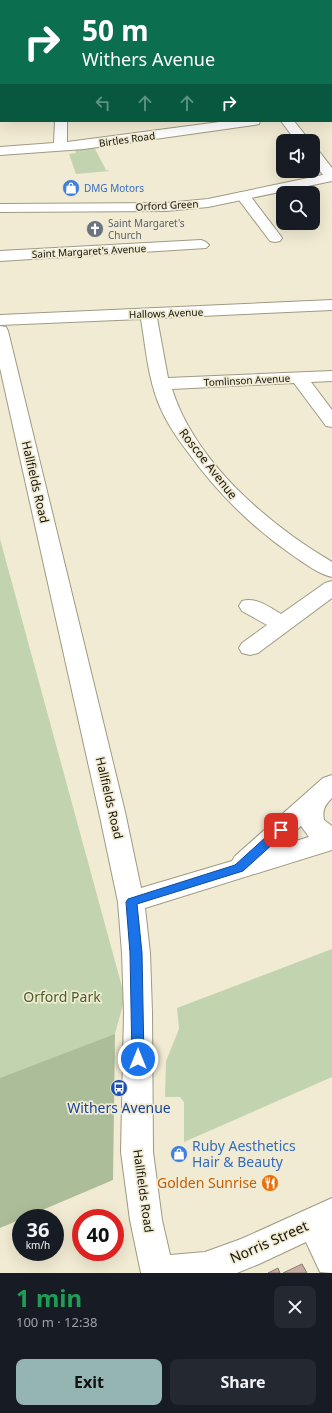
<!DOCTYPE html>
<html lang="en">
<head>
<meta charset="utf-8">
<style>
	:root { --surface:#171b24; --page:#242831; --text:#f1f3f6; --muted:#9ea1a6; --accent:#94b5b2 }
	body { margin:0; font-family:"Noto Sans",sans-serif; background:var(--page); color:var(--text); height:100vh; display:flex; flex-direction:column; font-size:15px; white-space:nowrap }
	* { box-sizing:border-box; margin:0 }
	p { font-size:13px; color:var(--muted) }
	.icon { flex:none; width:22px; height:22px; fill:none; stroke:currentColor; stroke-width:2; stroke-linecap:round; stroke-linejoin:round }
	.map { position:relative; height:1273px; overflow:hidden }
	.side { display:flex; flex-direction:column; background:var(--surface); flex:1 }
	.side>* { flex:none }
	.banner { position:absolute; left:0px; top:0px; width:332px; height:122px; box-shadow:0 4px 16px #0002; background:#0b6e4f; color:#fff; overflow:hidden }
	.tools { position:absolute; left:276px; top:134px; display:grid; gap:8px }
	.tools a { display:grid; place-items:center; width:44px; height:44px; border-radius:8px; background:var(--surface); box-shadow:0 4px 16px #0002; font-size:20px }
	.speed { position:absolute; left:12px; top:1209px; display:flex; gap:8px; font-size:20px; font-weight:700; text-align:center }
	.speed>* { display:grid; place-content:center; width:52px; height:52px; border-radius:50%; background:var(--surface); box-shadow:0 4px 16px #0002; line-height:1 }
	.speed small { font-size:10px; font-weight:400 }
	.speed .limit { border:6px solid #d22; background:#fff; color:#111 }
	.pin { position:absolute; display:grid; place-items:center; width:34px; height:34px; color:#fff; margin:-17px; border-radius:8px; box-shadow:0 2px 6px #0006 }
	.me { position:absolute; width:44px; margin:-22px; rotate:0deg; stroke-linejoin:round; filter:drop-shadow(0 0 3px #0008) }
	.turn { display:flex; align-items:center; gap:14px; height:84px; padding:0 16px; font-size:18px }
	.turn .icon { width:52px; height:52px; stroke-width:2.5 }
	.turn b { display:block; font-size:28px; line-height:34px }
	.lanes { display:flex; align-items:center; height:38px; padding:0 16px; background:#0003; justify-content:center; gap:20px; direction:ltr }
	.lanes .off { opacity:.35 }
	.round { display:grid; place-items:center; flex:none; width:42px; height:42px; border-radius:8px; background:var(--page) }
	.headline { display:flex; align-items:center; justify-content:space-between; height:68px; padding:0 16px }
	h1 { font-size:24px; font-weight:700; line-height:30px; color:#1e9e55 }
	.button { display:flex; gap:8px; margin-top:auto; padding:8px 16px }
	.button a { flex:1; height:46px; border-radius:8px; background:var(--accent); color:#111; font-size:16px; font-weight:700; line-height:46px; text-align:center }
	.button a+a { background:var(--page); color:var(--text) }
	.map>svg:first-child { display:block }
</style>
</head>
<body>
<div class="map">
<svg width="332" height="1273" viewBox="0 0 332 1273">
	<rect width="100%" height="100%" fill="#f1ebd3"/>
	<path fill="#c2d3b0" d="M94,147L106,170L110,171L76,174L69,154L76,153L75,150Z
		M0,539L125,998L111,1048L0,1091Z
		M332,949V1077L184,1142V1102L180,1097H165L166,1061L179,1029L177,1008Z"/>
	<path fill="#acbe99" d="M115,1034L113,1180L0,1228V1078Z"/>
	<path fill="#c6aca3" stroke="#8b7872" d="M302,1264L307,1273H283Z
		M278,1268L280,1273H268Z"/>
	<g fill="none" stroke-linecap="round" stroke-linejoin="round">
		<g stroke="#9f9a83" stroke-width="2">
			<path id="minor" d="M0,63H1V71H0Z
				M331,102H332V110H331Z
				M55,121H67V142L227,121H260L259,124L254,125L84,149L0,155V147L54,143Z
				M281,121H294L310,141H296Z
				M313,149L318,150L332,168V181L327,180L313,162Z
				M243,192L248,193L280,235L282,238L280,241L275,242L270,241L236,196L238,193Z
				M201,240L206,242L209,245L206,248L0,261V251Z
				M332,300V310L157,318L168,378L332,371V381L311,382L332,410V427L326,426L294,383L172,389C195,462 268,524 332,562V577C319,574 307,565 295,557C253,528 217,493 187,451C177,438 167,423 160,407C148,379 146,349 141,319L0,325V315Z
				M0,326L6,327L8,331L125,812L141,888L232,861L235,856L323,778L332,775V798C325,805 322,810 324,820L332,826V850L145,908L150,953L152,1012L153,1152L162,1220L170,1255L205,1252L241,1239L332,1198V1273L320,1272L306,1242L259,1264L237,1273H141L130,1220L121,1152L124,1012L122,953L118,902L99,812L0,368ZM301,826L309,837L279,846Z
				M332,581V598L258,653L250,655L242,653L239,648L242,643L267,625L242,611L239,606L242,601C257,597 269,607 281,614L325,583Z"/>
		</g>
		<g stroke="#9f9a83" stroke-width="2">
			<path id="major" d="M332,173V181L208,207L166,211L0,212V204L166,203L208,199Z"/>
		</g>
		<use href="#minor" fill="#fff" fill-rule="evenodd"/>
		<use href="#major" fill="#fff" fill-rule="evenodd"/>
	</g>
	<path fill="#1a73e8" stroke="#114b97" d="M281,826L285,827L286,830L285,833L243,871L137,904L142,953L144,1059L142,1062L138,1064L134,1062L132,1059L130,953L126,902L128,899L235,865L277,827Z"/>
	<defs>
		<g id="shop-disc" transform="scale(0.9)"><circle r="9.5" fill="#3f7fe0" stroke="#f1ebd3"/><path d="M-5-2.5h2.3a2.7 3.5 0 0 1 5.4 0H5L5.5 6h-11ZM-1.5-2.5h3a1.5 2.3 0 0 0-3 0Z" fill="#fff"/></g>
		<g id="church-disc" transform="scale(0.9)"><circle r="9.5" fill="#6b7280" stroke="#f1ebd3"/><path d="M-1.2-6h2.4v3.5h3.3v2.4h-3.3V6h-2.4V-.1h-3.3v-2.4h3.3Z" fill="#fff"/></g>
		<g id="bus-disc" transform="scale(0.9)"><circle r="9.5" fill="#1a4fb4" stroke="#f1ebd3"/><path d="M-5-6H5V4H4V6H2V4H-2V6H-4V4H-5ZM-3.5-4V0h7V-4ZM-3.5 1.2v1.5H-2V1.2ZM2 1.2v1.5H3.5V1.2Z" fill="#fff"/></g>
		<g id="restaurant-disc" transform="scale(0.9)"><circle r="9.5" fill="#e8710a" stroke="#f1ebd3"/><path d="M-5-6h1v4h1v-4h1v4h1v-4h1v5L-1.5 .5V6h-2V.5L-5-1ZM5-6V6H3V1.5H1.5Q1.5-4 5-6Z" fill="#fff"/></g>
	</defs>
	<g fill-rule="evenodd">
		<use href="#shop-disc" x="71" y="188"/>
		<use href="#church-disc" x="95" y="229"/>
		<use href="#bus-disc" x="119" y="1088"/>
		<use href="#shop-disc" x="179" y="1154"/>
		<use href="#restaurant-disc" x="270" y="1183"/>
	</g>
	<g text-anchor="middle" stroke-width="3.5" stroke-linejoin="round" paint-order="stroke">
		<g font-size="10" fill="#14120a" stroke="#f1ebd3">
			<text transform="translate(127 139) rotate(-8)" y="4">Birtles Road</text>
			<text transform="translate(167 205) rotate(-3)" y="4">Orford Green</text>
			<text transform="translate(89 251) rotate(-3)" y="4">Saint Margaret's Avenue</text>
			<text transform="translate(166 313) rotate(-2)" y="4">Hallows Avenue</text>
			<text transform="translate(247 380) rotate(-3)" y="4">Tomlinson Avenue</text>
		</g>
		<g font-size="10" fill="#366cbe" stroke="#f1ebd3" text-anchor="start">
			<text x="84" y="192">DMG Motors</text>
		</g>
		<g font-size="10" fill="#5b616d" stroke="#f1ebd3" text-anchor="start">
			<text x="108" y="227">Saint Margaret's<tspan x="108" dy="12">Church</tspan></text>
		</g>
		<g font-size="12" fill="#14120a" stroke="#f1ebd3">
			<text transform="translate(208 464) rotate(52)" y="4">Roscoe Avenue</text>
			<text transform="translate(35 482) rotate(77)" y="4">Hallfields Road</text>
			<text transform="translate(109 798) rotate(77)" y="4">Hallfields Road</text>
			<text transform="translate(143 1191) rotate(82)" y="4">Hallfields Road</text>
		</g>
		<g font-size="14" fill="#465e28" stroke="#f1ebd3">
			<text x="62" y="1002">Orford Park</text>
		</g>
		<g font-size="14" fill="#164399" stroke="#f1ebd3">
			<text x="119" y="1113">Withers Avenue</text>
		</g>
		<g font-size="14" fill="#366cbe" stroke="#f1ebd3" text-anchor="start">
			<text x="192" y="1151">Ruby Aesthetics<tspan x="192" dy="16">Hair &amp; Beauty</tspan></text>
		</g>
		<g font-size="14" fill="#c56008" stroke="#f1ebd3" text-anchor="end">
			<text x="257" y="1188">Golden Sunrise</text>
		</g>
		<g font-size="14" fill="#14120a" stroke="#f1ebd3">
			<text transform="translate(269 1242) rotate(-24)" y="5">Norris Street</text>
		</g>
	</g>
</svg>
<div class="tools">
<a><svg class="icon" aria-label="sound" viewBox="0 0 24 24"><path d="M4 9h4l5-4v14l-5-4H4zM17 9q2 3 0 6"/></svg></a>
<a><svg class="icon" aria-label="search" viewBox="0 0 24 24"><circle cx="10" cy="10" r="6"/><path d="M15 15l6 6"/></svg></a>
</div>
<div class="speed"><div>36<small>km/h</small></div><div class="limit">40</div></div>
<div class="pin" style="left:281px;top:830px;background:#d93025"><svg class="icon" aria-label="arrive" viewBox="0 0 24 24"><path d="M6 21V4h12l-3 4 3 4H6"/></svg></div>
<svg class="me" style="left:138px;top:1059px" viewBox="-20 -20 40 40"><circle r="17" fill="#1a73e8" stroke="#fff" stroke-width="3"/><path d="M0-11L8 9 0 5-8 9z" fill="#fff"/></svg>
<div class="banner">
<div class="turn"><svg class="icon" aria-label="right" viewBox="0 0 24 24"><path d="M7 20v-9h11M14 6l5 5-5 5"/></svg><div><b>50 m</b>Withers Avenue</div></div>
<div class="lanes"><svg class="icon off" aria-label="left" viewBox="0 0 24 24"><path d="M17 20v-9H6M10 6l-5 5 5 5"/></svg><svg class="icon off" aria-label="ahead" viewBox="0 0 24 24"><path d="M12 20V5M6 11l6-6 6 6"/></svg><svg class="icon off" aria-label="ahead" viewBox="0 0 24 24"><path d="M12 20V5M6 11l6-6 6 6"/></svg><svg class="icon" aria-label="right" viewBox="0 0 24 24"><path d="M7 20v-9h11M14 6l5 5-5 5"/></svg></div>
</div>
</div>
<section class="side">
<div class="headline"><div><h1>1 min</h1><p>100 m · 12:38</p></div><a class="round"><svg class="icon" aria-label="close" viewBox="0 0 24 24"><path d="M6 6l12 12M18 6L6 18"/></svg></a></div>
<div class="button"><a>Exit</a><a>Share</a></div>
</section>
</body>
</html>
